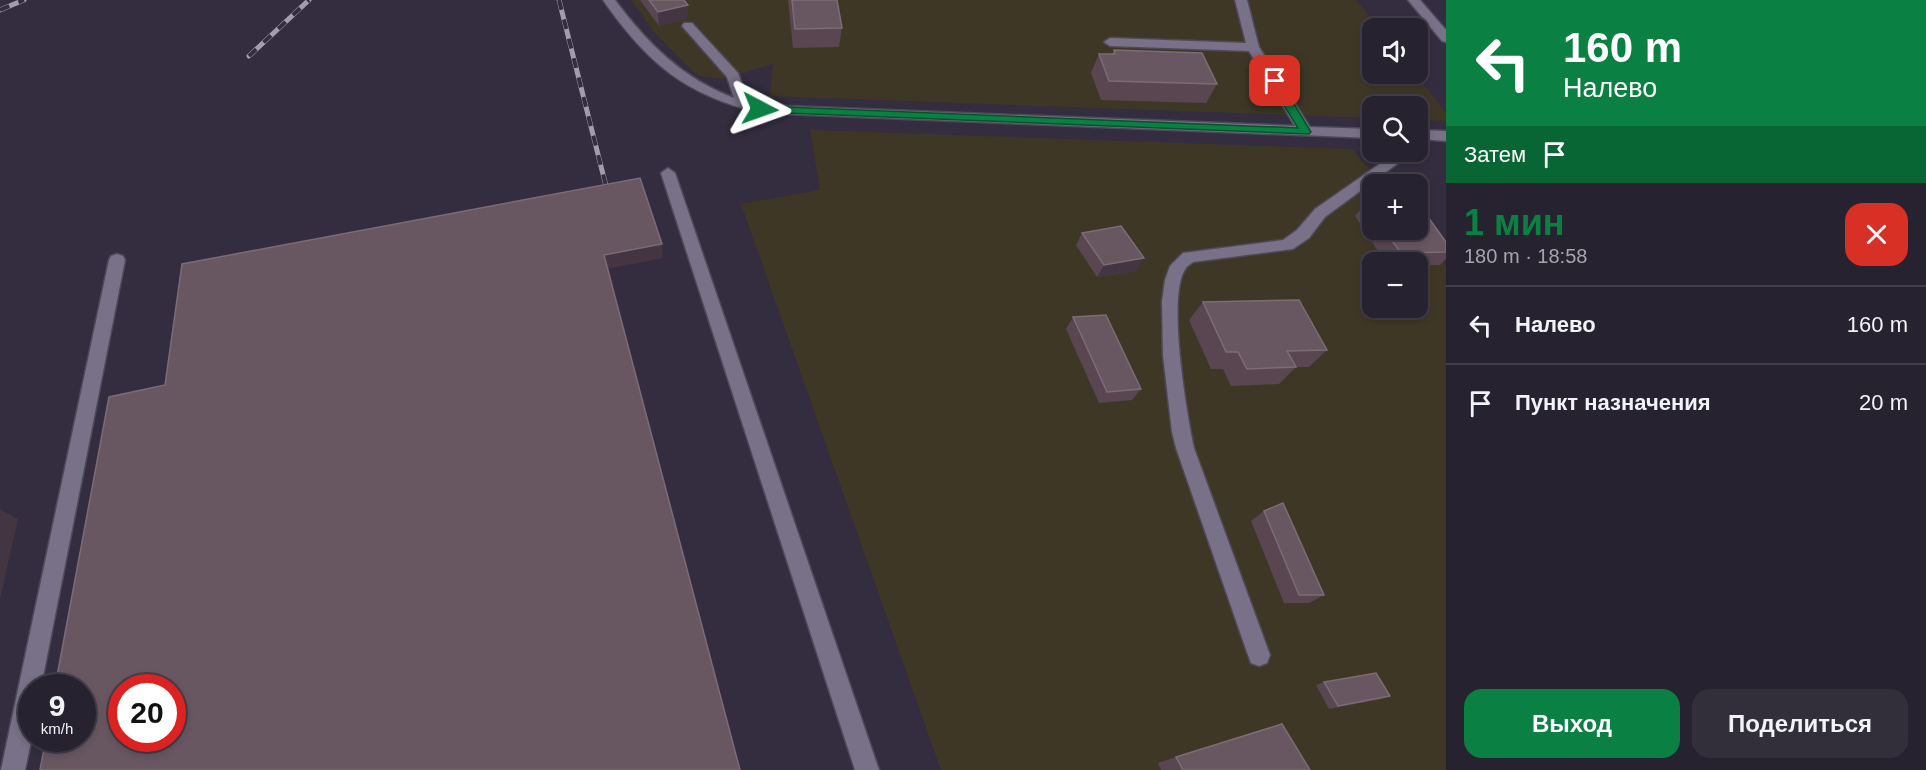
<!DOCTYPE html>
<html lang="ru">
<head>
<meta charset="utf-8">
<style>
	:root { --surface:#26222f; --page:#322f3b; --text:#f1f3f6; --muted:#a4a4aa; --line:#423f4b; --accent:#0b8043 }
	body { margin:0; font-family:Arial,sans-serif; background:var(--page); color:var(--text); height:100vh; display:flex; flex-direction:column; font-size:22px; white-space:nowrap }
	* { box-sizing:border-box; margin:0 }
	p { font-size:20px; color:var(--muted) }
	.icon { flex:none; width:33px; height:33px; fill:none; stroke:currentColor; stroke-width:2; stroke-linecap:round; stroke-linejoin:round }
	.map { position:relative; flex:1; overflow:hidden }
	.panel { display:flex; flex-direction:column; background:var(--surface); width:480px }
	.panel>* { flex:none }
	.hud { background:#0b8043; color:#fff; overflow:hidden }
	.fabs { position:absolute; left:1362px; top:18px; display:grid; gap:12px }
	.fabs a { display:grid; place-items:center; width:66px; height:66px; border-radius:12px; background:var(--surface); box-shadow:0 3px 9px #0003,0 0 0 2px var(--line); font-size:30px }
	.speed { position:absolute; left:18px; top:674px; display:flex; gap:12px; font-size:30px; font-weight:700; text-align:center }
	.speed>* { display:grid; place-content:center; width:78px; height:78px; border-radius:50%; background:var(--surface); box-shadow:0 3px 9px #0003,0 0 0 2px var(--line); line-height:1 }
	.speed small { font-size:15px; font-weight:400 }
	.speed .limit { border:9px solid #d22; background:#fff; color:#111 }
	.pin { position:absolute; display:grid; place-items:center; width:51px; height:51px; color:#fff; margin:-26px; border-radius:12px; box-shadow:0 3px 9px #0006 }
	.me { position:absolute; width:66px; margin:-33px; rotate:94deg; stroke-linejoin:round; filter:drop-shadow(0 0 4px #0008) }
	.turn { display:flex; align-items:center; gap:21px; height:126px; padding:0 18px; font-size:27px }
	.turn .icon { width:78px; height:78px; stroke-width:2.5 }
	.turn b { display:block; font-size:42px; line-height:51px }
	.then { display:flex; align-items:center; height:57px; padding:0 18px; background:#0003; gap:12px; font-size:22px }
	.round { display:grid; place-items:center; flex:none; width:63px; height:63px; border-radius:18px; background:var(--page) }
	.overview { display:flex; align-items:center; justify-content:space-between; height:102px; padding:0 18px }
	h1 { font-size:36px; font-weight:800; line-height:45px; color:var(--accent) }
	.button { display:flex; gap:12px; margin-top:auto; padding:12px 18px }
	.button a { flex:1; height:69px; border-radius:18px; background:var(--accent); color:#fff; font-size:24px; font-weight:800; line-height:69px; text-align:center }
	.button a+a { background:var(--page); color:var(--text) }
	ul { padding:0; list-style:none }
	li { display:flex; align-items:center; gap:18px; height:78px; padding:0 18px; border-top:2px solid var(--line) }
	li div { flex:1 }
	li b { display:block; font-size:22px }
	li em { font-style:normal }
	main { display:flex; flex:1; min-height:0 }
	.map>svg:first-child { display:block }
</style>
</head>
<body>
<main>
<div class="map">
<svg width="1446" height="770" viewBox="0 0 1446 770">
	<rect width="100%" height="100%" fill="#332d3f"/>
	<path fill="#3f3726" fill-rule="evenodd" d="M631,0H1356L1379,28H1372V74H1415L1446,113V121L1418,120V106H1372V118L770,96L773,64L721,79L698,76L655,33Z
		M810,130L1352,149L1382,184H1372V230H1418V225L1446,266V770H941L741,204L820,190ZM1372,262H1418V308H1372Z"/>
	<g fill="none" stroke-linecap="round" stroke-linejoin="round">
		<g stroke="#4e4959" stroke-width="3">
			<path id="lane" d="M603,0H615C647,43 683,79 734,98L727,77L682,26L684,23H692L738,73L749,102L760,105L1295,126L1249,51L1110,46L1104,42L1110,38L1246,43L1235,0H1247L1259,47L1310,127L1372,129V138L760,113C685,95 647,63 603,0Z
				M1418,130L1446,131V141L1418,139Z
				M1397,152H1413L1325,217L1309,238L1293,249L1193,262C1192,263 1186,267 1186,268C1166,294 1187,415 1194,448L1270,655L1267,663L1259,666L1251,663L1248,655L1176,448L1172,432L1163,355L1162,301L1165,280L1170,266L1183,253L1283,240L1297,230L1315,209Z
				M668,168L675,173L879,770H855L661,173Z
				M117,254L123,256L125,260L41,687H32V737L25,770H1L109,260L111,256Z"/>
		</g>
		<g stroke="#4e4959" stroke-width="3">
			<path id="street" d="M1408,0H1420L1446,30V42L1442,41Z"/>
		</g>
		<use href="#lane" fill="#787187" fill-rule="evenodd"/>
		<use href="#street" fill="#787187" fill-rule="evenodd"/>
		<g stroke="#a19dab" stroke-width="5">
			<path id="rail" d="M559,0L608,194
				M0,10L24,0
				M249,56L309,0"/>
		</g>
		<use href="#rail" stroke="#332d3f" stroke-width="4" stroke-dasharray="10" stroke-linecap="butt"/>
	</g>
	<path fill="#594651" d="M640,0H684L688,5V18L659,26Z
		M788,0H837L842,28L839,47L793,48Z
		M1114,50L1217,84L1206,103L1101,100L1091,73L1099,54H1112Z
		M1366,203H1372V230H1418L1446,242V259L1440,265H1418V262H1385L1355,216Z
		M1082,233L1136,271L1097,277L1076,245Z
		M1203,302L1327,350L1309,367H1296L1279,384L1231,386L1223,369H1211L1189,320Z
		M1073,317L1141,389L1132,400L1099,403L1066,329Z
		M1264,511L1324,595L1309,603H1284L1251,521Z
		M1324,682L1390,696L1381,699L1329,709L1316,685Z
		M1176,757L1310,770H1161L1158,763Z"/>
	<path fill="#443543" d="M688,5V18L659,26L658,12Z
		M662,244L663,258L607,269L604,255Z
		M1144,258L1136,271L1097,277L1104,265Z
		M0,509L18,519L0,599Z"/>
	<path fill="#685761" stroke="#7b6c76" stroke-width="1.5" fill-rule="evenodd" d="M649,0H684L688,5L658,12Z
		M792,0H837L842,28L795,29Z
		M1114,50L1202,53L1217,84L1109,81L1099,54H1115Z
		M640,178L662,244L604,255L740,770H40L46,738H82V687H55L109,397L165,385L182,264ZM122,687H172V738H122Z
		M1366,203H1372V212Z
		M1418,203L1446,242V252L1401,253L1384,230H1418Z
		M1121,226L1144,258L1104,265L1082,233Z
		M1299,300L1327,350L1287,351L1296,367L1247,369L1238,352H1226L1203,302Z
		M1106,315L1141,389L1107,392L1073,317Z
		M1283,503L1324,595H1299L1264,511Z
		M1376,673L1390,696L1338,706L1324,682Z
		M1282,724L1310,770H1183L1176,757Z"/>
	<path fill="#0b8043" stroke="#07532c" stroke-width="1.5" d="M1275,78L1280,81L1311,132L1309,134L760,112L755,109L760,106L1298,128L1269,81Z"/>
</svg>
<div class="fabs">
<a><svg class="icon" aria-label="sound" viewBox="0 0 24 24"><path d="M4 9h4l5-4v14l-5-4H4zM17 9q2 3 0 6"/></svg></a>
<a><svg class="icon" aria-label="search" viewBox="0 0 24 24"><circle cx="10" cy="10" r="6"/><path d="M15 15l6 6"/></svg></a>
<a>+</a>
<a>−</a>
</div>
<div class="speed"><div>9<small>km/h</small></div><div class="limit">20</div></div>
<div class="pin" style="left:1275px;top:81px;background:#d93025"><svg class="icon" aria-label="arrive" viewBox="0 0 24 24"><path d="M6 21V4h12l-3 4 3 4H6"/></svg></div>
<svg class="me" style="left:760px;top:109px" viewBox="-20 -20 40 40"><path d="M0-17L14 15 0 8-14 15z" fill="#0b8043" stroke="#fff" stroke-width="4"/></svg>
</div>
<section class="panel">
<div class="hud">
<div class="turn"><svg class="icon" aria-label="left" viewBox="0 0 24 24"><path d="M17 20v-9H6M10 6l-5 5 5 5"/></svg><div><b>160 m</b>Налево</div></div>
<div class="then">Затем<svg class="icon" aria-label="arrive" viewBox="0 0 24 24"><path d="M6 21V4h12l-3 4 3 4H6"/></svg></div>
</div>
<div class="overview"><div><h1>1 мин</h1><p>180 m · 18:58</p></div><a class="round" style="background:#d93025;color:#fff"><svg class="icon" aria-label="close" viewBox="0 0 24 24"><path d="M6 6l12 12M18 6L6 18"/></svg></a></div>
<ul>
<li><svg class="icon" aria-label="left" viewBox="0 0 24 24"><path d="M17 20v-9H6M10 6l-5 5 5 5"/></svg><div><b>Налево</b></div><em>160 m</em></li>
<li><svg class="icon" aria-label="arrive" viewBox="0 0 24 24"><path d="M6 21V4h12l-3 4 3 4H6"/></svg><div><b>Пункт назначения</b></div><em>20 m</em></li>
</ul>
<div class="button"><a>Выход</a><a>Поделиться</a></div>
</section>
</main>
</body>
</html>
